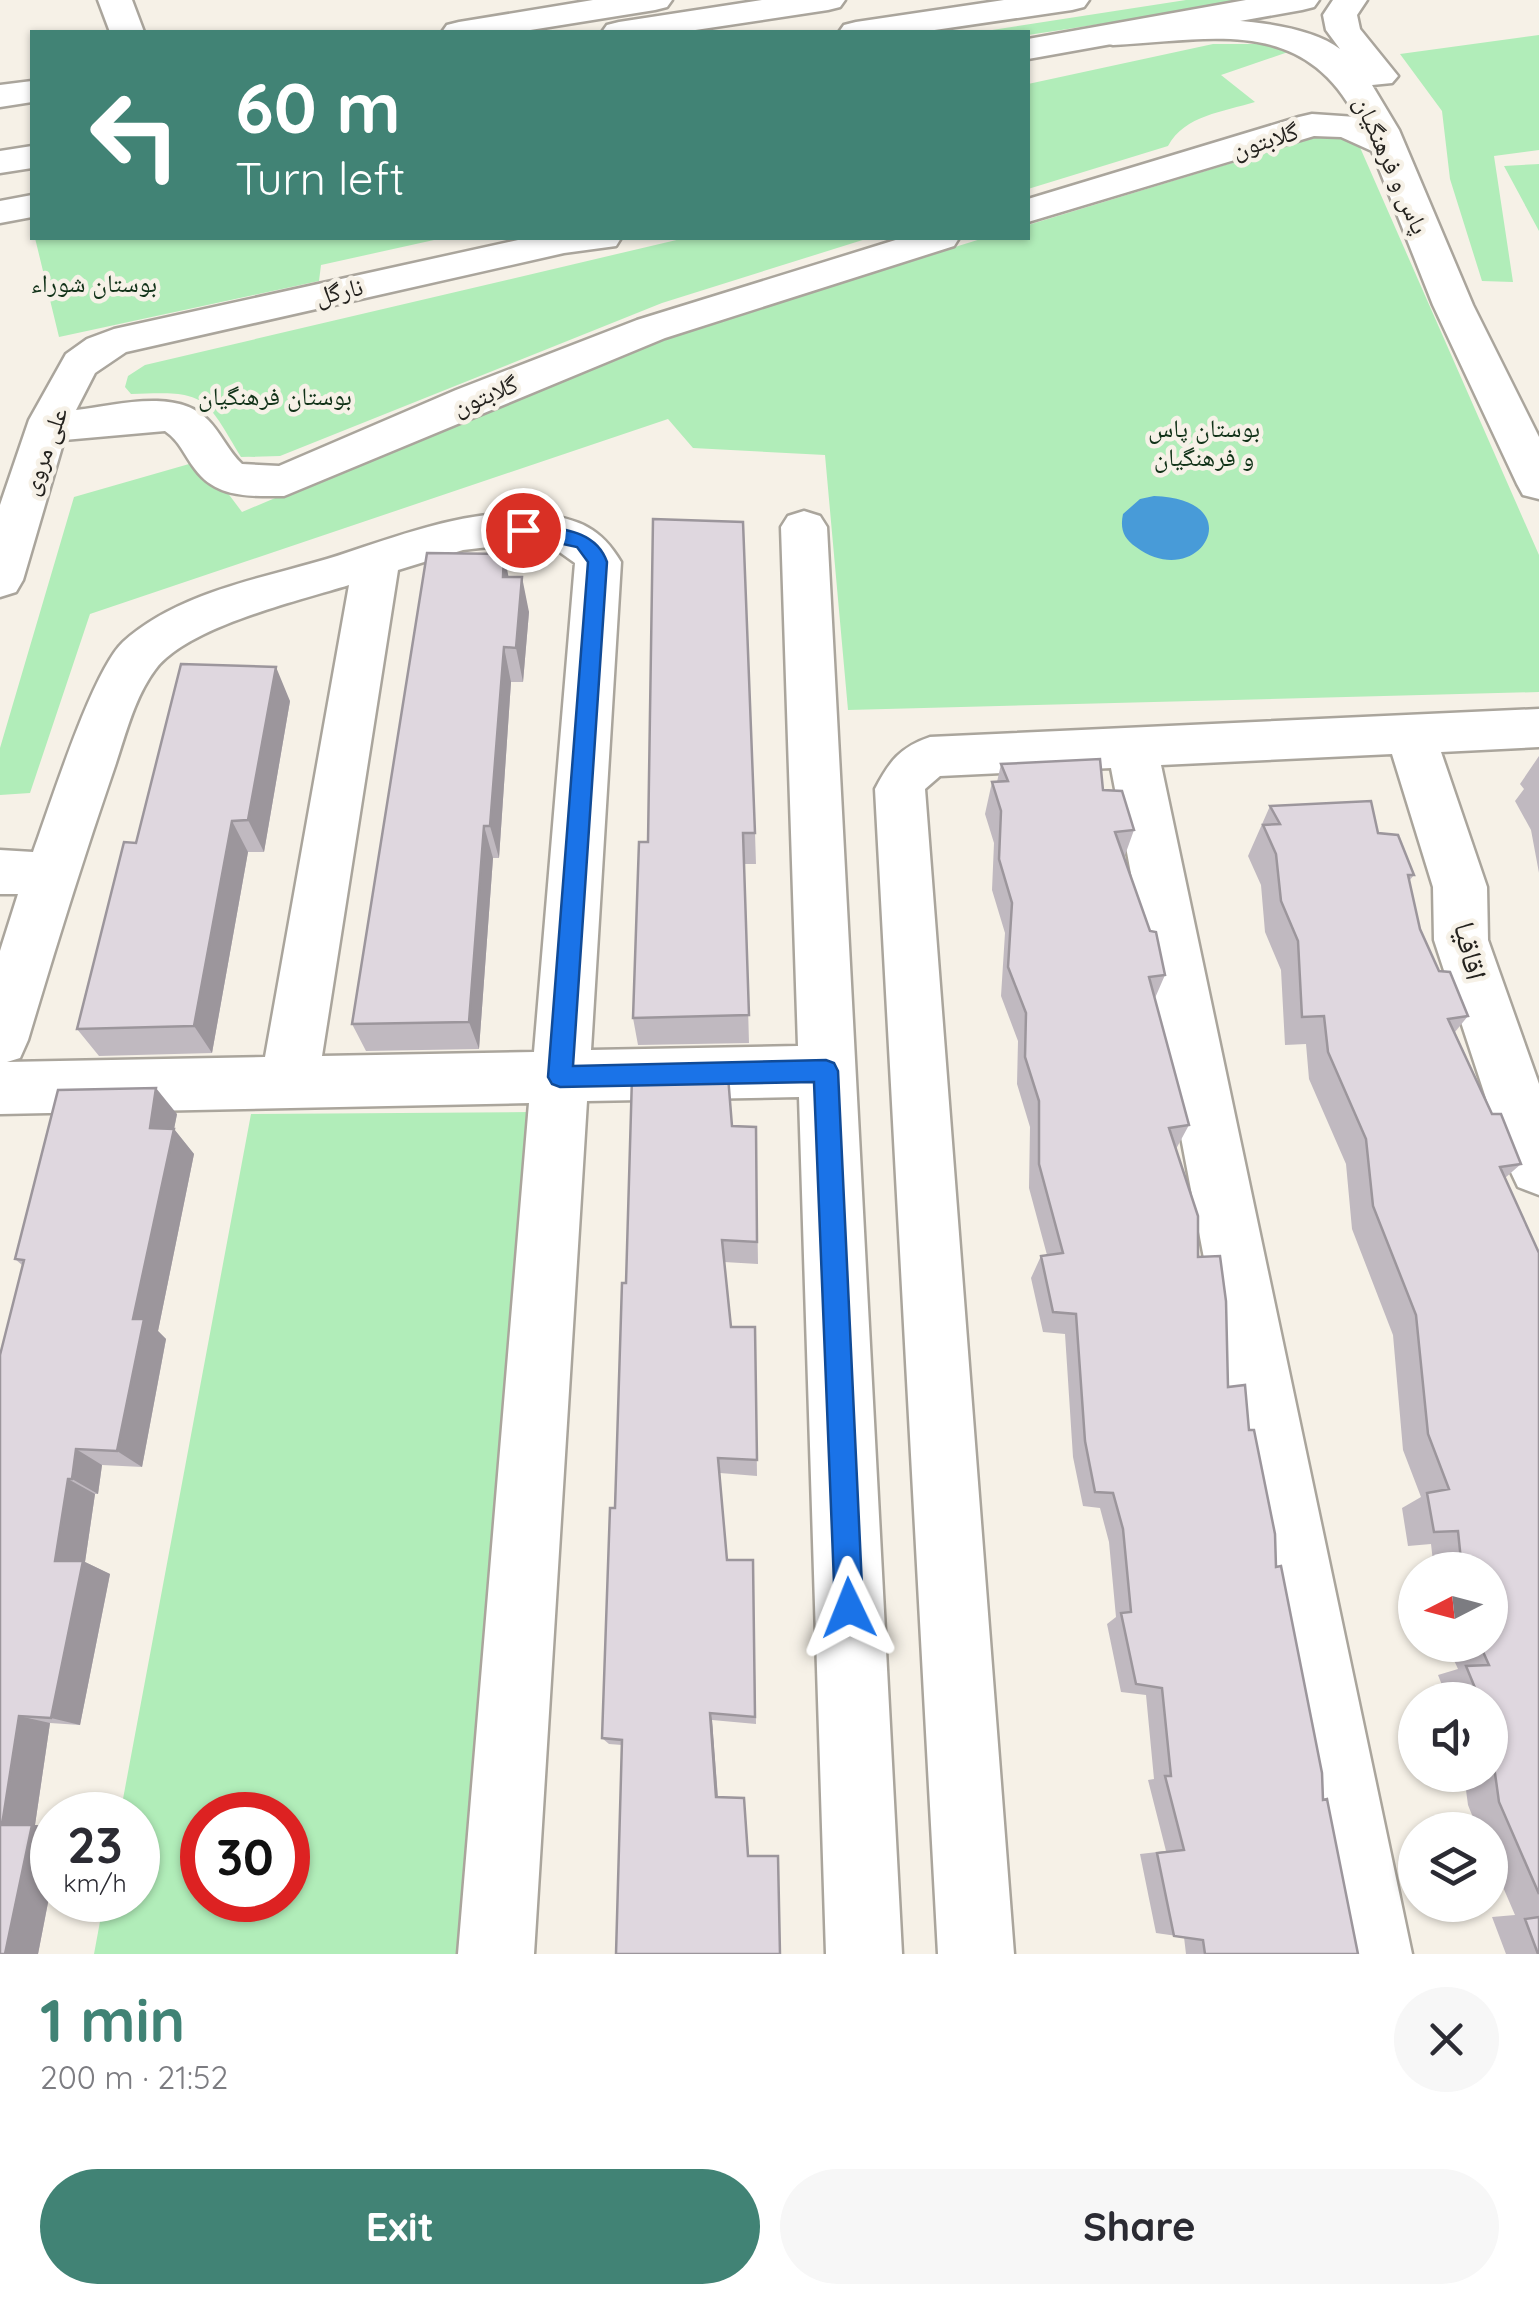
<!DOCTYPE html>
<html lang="en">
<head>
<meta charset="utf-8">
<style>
	:root { --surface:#fff; --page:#f7f7f7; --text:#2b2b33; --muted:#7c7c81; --accent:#418375 }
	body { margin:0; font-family:Quicksand,"Noto Naskh Arabic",sans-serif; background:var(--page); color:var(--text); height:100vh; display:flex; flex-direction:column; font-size:38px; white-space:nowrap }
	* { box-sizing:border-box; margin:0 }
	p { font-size:32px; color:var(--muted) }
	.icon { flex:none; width:55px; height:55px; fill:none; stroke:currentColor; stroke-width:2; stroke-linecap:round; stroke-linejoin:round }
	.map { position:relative; height:1954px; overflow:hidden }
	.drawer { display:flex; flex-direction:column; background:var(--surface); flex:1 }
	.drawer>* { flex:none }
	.top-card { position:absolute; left:30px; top:30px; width:1000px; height:210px; border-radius:0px; box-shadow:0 2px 8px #0004; background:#418375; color:#fff; overflow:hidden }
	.needle { width:65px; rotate:264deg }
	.controls { position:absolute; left:1398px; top:1552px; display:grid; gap:20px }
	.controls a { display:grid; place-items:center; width:110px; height:110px; border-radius:50%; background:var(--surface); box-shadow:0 2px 8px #0004; font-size:50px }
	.speed { position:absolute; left:30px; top:1792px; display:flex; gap:20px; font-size:50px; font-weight:700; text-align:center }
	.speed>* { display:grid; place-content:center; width:130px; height:130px; border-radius:50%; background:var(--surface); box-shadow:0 2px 8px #0004; line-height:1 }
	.speed small { font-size:25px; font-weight:400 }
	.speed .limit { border:15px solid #d22; background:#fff; color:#111 }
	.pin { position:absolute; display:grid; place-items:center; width:85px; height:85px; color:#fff; margin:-42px; border:5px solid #fff; border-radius:50%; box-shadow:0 2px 10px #0007 }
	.me { position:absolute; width:110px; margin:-55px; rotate:358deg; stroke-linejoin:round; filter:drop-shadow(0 0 8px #0008) }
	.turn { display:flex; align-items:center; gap:35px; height:210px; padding:0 40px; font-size:45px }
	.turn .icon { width:130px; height:130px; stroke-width:2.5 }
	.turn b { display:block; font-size:70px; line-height:85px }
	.round { display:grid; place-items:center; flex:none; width:105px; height:105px; border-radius:52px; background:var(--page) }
	.head { display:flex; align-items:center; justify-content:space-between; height:170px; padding:0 40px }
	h1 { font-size:60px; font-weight:700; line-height:75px; color:var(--accent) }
	.primary-button { display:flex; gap:20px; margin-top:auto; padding:20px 40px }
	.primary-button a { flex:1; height:115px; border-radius:60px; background:var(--accent); color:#fff; font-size:40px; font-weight:700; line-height:115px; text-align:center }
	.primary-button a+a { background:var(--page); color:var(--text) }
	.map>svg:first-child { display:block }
</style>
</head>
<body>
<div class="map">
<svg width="1539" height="1954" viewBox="0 0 1539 1954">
	<rect width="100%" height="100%" fill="#f6f1e7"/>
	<path fill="#b1edb9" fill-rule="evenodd" d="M1186,0H1259L1028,35L979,32Z
		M1539,35V150L1494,156L1513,282L1482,281L1450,179L1442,111L1400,54Z
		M1213,44H1277L1291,51L1221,75L1255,102C1223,112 1185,115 1168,146L1028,189V84Z
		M1324,135L1355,136L1539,555V692L848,710L825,455L693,448L668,419L90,614L30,793L0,795V748L74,497L203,460L242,512L625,349L984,238H1028V225Z
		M1539,164V231L1504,166Z
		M35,238H443L321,265L319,281L59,337Z
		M685,238H869L662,303L280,456L241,457C204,394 205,391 131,394L125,387L128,376L145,365Z
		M532,1112L464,1954H94L104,1900H138V1815H120L251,1114ZM202,1815H288V1900H202Z"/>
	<path fill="#489bd8" d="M1154,496C1254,499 1199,594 1136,547C1123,538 1120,528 1123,514L1140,499Z"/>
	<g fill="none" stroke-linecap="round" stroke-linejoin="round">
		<g stroke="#aaa59c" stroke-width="5">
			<path id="minor" d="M98,0H132L144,32H110Z
				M1333,0H1367L1357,15L1360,29L1398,76L1392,83L1372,85L1399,130L1473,305L1539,437V499L1523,495L1517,484L1433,305L1372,151L1341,137L1314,136L1028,222V199L1299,117L1312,114L1356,117C1302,15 1211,40 1113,45L1101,42L1096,35L1101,28C1157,14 1294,13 1340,49L1326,30L1323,15Z
				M527,238H621L616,246L564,253L126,352L95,373L76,410C113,406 177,387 208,420C221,433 228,451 242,464L279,466L456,390L637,320L902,238H959L954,246L665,338L284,496C251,496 217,499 195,469C184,455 180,441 165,431L64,440L23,580L16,592L0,597V505L29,420L66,354L87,339L114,329Z
				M804,511L820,516L827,527L902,1954H826L799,1097L587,1101L534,1954H458L529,1103L0,1114V951L18,894H0V850L33,852C50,806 92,671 123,642C177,593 259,579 327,559C394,538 466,507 540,514C579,519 601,528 621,562L591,1050L798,1046L781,527L788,516ZM497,546L554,548L575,563L534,1052L322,1056L398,570L463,550ZM349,585L265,1057L7,1062L20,1058L28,1040C55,949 83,859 114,769C125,737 134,698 155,670C186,627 298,601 349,585Z
				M1539,709V747L1441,752L1487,887L1488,940L1539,1084V1195L1518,1187L1509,1168L1434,940L1433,887L1392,754L1161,765L1412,1954H1336L1111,768L940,776L925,789L1014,1954H938L875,789C889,762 900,747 930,737Z"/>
		</g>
		<g stroke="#aaa59c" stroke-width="5">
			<path id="highway" d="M593,0H672L667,7L655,10L518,32H442L447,25L459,22Z
				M762,0H845L840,7L828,10L682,32H602L607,25L619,22Z
				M1004,0H1089L1084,7L1072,10L921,32H839L844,25L856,22Z
				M1246,0H1319L1314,7L1302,10L1028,59V39Z
				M32,81V102L0,107V85Z
				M32,146V168L0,173V151Z
				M32,195V217L0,223V201Z"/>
		</g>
		<use href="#minor" fill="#fff" fill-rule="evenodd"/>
		<use href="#highway" fill="#fff" fill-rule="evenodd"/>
	</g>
	<path fill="#c0b9c0" d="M653,519L755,833L756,864H744L749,1043L638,1045L633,1018L648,842Z
		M508,577L529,612L523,682H511L499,858H493L479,1049L366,1051L352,1024Z
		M290,701L264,852H248L212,1053L99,1056L77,1029L136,843Z
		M1539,756V873L1531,830L1515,801L1524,789L1520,784Z
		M1001,764L1103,790L1134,830L1124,858L1165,975L1155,998L1189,1125L1176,1149L1198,1257L1228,1387L1249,1430L1323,1800L1358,1954H1186L1184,1937L1156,1933L1140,1854L1166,1851L1148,1780L1154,1779L1146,1695L1121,1692L1107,1624L1116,1617L1109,1542L1100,1508L1083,1506L1073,1457L1065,1334L1043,1332L1031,1278L1041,1256L1047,1255L1029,1188L1030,1127L1017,1084L1018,1041L1001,996L1005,933L992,890L994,843L985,814L992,782H997Z
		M1270,806L1378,833L1414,875L1409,881L1420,929L1439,971L1468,1016L1455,1032L1492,1114L1521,1164L1505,1178L1539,1253V1954H1506L1492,1917L1515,1915L1490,1857V1830H1478L1468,1805L1464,1775H1490V1700H1448L1438,1675L1458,1669L1447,1645H1490V1570H1434L1431,1544L1408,1546L1402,1508L1421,1497L1403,1450L1393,1335L1352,1229L1346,1164L1309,1079L1306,1044L1285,1045L1281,970L1265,932L1261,885L1248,856Z
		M177,1114L174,1129L194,1154L158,1331L166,1339L142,1467L102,1465L98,1494H95L85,1562L110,1574L80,1725L50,1723L35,1825L52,1826V1882L38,1954H0L22,1265L15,1259Z
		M732,1126L756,1127L758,1264L724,1262L731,1327H755L757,1476L720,1473L727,1560H753L756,1724L712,1720L718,1797L744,1798L749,1856L780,1954L622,1745L609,1744L602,1738L626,1283Z"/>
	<path fill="#9c969c" d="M504,554L511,589L503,577Z
		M522,577L529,612L523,682L516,648Z
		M504,647L511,682L499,858L490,826Z
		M276,667L290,701L264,852L248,820Z
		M232,821L248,852L212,1053L194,1026Z
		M484,826L493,858L479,1049L469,1022Z
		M156,1088L177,1114L174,1129L194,1154L158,1331L166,1339L142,1467L117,1451L133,1319L150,1128Z
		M76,1449L102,1465L98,1494L72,1479Z
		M68,1479L95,1494L85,1562L110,1574L80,1725L51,1718L55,1561Z
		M710,1713L712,1720L718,1800L716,1797Z
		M19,1716L50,1723L35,1825L52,1826V1882L38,1954H5L2,1825Z"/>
	<path fill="#dfd7df" stroke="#9c969c" stroke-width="2.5" d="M653,519L743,522L755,833H743L749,1015L633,1018L639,842H648Z
		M427,553L504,554L503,577H522L516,648L504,647L490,826H484L469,1022L352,1024Z
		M181,664L276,667L248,820L232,821L194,1026L77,1029L124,842L136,843Z
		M1100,759L1103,790L1122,791L1134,830L1115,832L1150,931L1156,932L1165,975L1149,977L1189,1125L1169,1128L1198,1216V1257L1220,1256L1226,1301L1228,1387L1245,1385L1249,1430H1254L1275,1534L1276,1567L1281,1566L1322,1773L1323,1800L1327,1799L1358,1954H1205L1203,1940L1174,1936L1157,1853L1184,1850L1165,1776H1171L1162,1688L1136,1684L1121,1613L1131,1612L1123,1529L1113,1493L1095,1492L1085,1441L1076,1314L1053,1312L1041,1256L1063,1253L1039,1164V1101L1025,1057L1026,1013L1008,967L1012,903L999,859L1001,811L992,782L1008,781L1001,764Z
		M1371,801L1378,833L1398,835L1414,875H1408L1420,929L1439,971L1450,972L1468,1016L1448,1019L1492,1114H1501L1521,1164L1500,1167L1539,1253V1894L1499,1802L1493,1759H1490V1700H1480L1466,1666L1489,1665L1480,1645H1490V1570H1462L1458,1531L1434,1532L1427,1493L1449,1489L1428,1434L1416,1315L1373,1206L1366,1139L1328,1052L1324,1016L1302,1017L1298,941L1281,901L1276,854L1263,825L1280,824L1270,806Z
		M728,1076L732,1126L756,1127L757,1242L722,1240L731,1327H755L757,1460L718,1458L727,1560H753L755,1717L710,1713L716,1797L744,1798L748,1856H778L780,1954H616L622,1740L602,1738L610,1508H615L622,1283H626L632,1077Z
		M156,1088L150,1128L174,1129L133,1319H144L117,1451L76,1449L72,1479H68L55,1561H83L51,1718L19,1716L2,1825H32L5,1954H0V1355L24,1260L15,1259L58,1090Z
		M1539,1917V1954H1538L1525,1919Z"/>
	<path fill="#1a73e8" stroke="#114b97" stroke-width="2.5" d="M523,523C555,529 595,527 607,562L573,1066L826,1060L834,1063L838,1071L863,1608L859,1618L849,1623L839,1618L835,1608L814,1082L560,1087L552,1084L548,1077L588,562L577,547L516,534L514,530Z"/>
	<g text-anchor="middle" stroke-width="9" stroke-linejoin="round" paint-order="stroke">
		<g font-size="25" fill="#24221e" stroke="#f6f1e7">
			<text transform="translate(1265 140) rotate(-17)" y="9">گلابتون</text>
			<text transform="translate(1392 165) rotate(66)" y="9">پاس و فرهنگیان</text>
			<text transform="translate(339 291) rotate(-13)" y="9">نارگل</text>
			<text transform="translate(485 395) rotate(-22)" y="9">گلابتون</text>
			<text transform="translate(44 451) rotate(-70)" y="9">علی مروی</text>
		</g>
		<g font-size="25" fill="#113218" stroke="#f6f1e7">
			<text x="94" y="292">بوستان شوراء</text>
			<text x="275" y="405">بوستان فرهنگیان</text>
			<text x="1204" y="437">بوستان پاس<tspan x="1204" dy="29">و فرهنگیان</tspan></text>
		</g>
		<g font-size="30" fill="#24221e" stroke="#f6f1e7">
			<text transform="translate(1470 951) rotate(77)" y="10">اقاقیا</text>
		</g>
	</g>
</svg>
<div class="controls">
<a><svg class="needle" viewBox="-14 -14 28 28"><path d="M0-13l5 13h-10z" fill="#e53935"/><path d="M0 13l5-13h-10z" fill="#7c7c81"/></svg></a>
<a><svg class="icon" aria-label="sound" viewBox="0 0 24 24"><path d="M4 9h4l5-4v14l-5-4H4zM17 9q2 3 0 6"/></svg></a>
<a><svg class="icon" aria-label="layers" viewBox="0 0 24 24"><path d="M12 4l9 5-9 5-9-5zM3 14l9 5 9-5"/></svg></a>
</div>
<div class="speed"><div>23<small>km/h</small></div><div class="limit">30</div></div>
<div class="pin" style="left:523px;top:530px;background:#d93025"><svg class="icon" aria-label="arrive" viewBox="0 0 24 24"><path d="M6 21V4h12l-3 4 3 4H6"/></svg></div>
<svg class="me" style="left:849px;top:1608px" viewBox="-20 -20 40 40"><path d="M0-17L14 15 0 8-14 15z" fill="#1a73e8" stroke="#fff" stroke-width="4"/></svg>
<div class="top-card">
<div class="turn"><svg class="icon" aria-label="left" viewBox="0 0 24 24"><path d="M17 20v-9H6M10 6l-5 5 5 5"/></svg><div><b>60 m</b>Turn left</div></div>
</div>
</div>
<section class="drawer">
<div class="head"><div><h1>1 min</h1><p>200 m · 21:52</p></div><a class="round"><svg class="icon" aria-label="close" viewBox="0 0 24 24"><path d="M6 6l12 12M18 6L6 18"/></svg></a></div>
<div class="primary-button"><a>Exit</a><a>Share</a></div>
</section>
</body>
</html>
